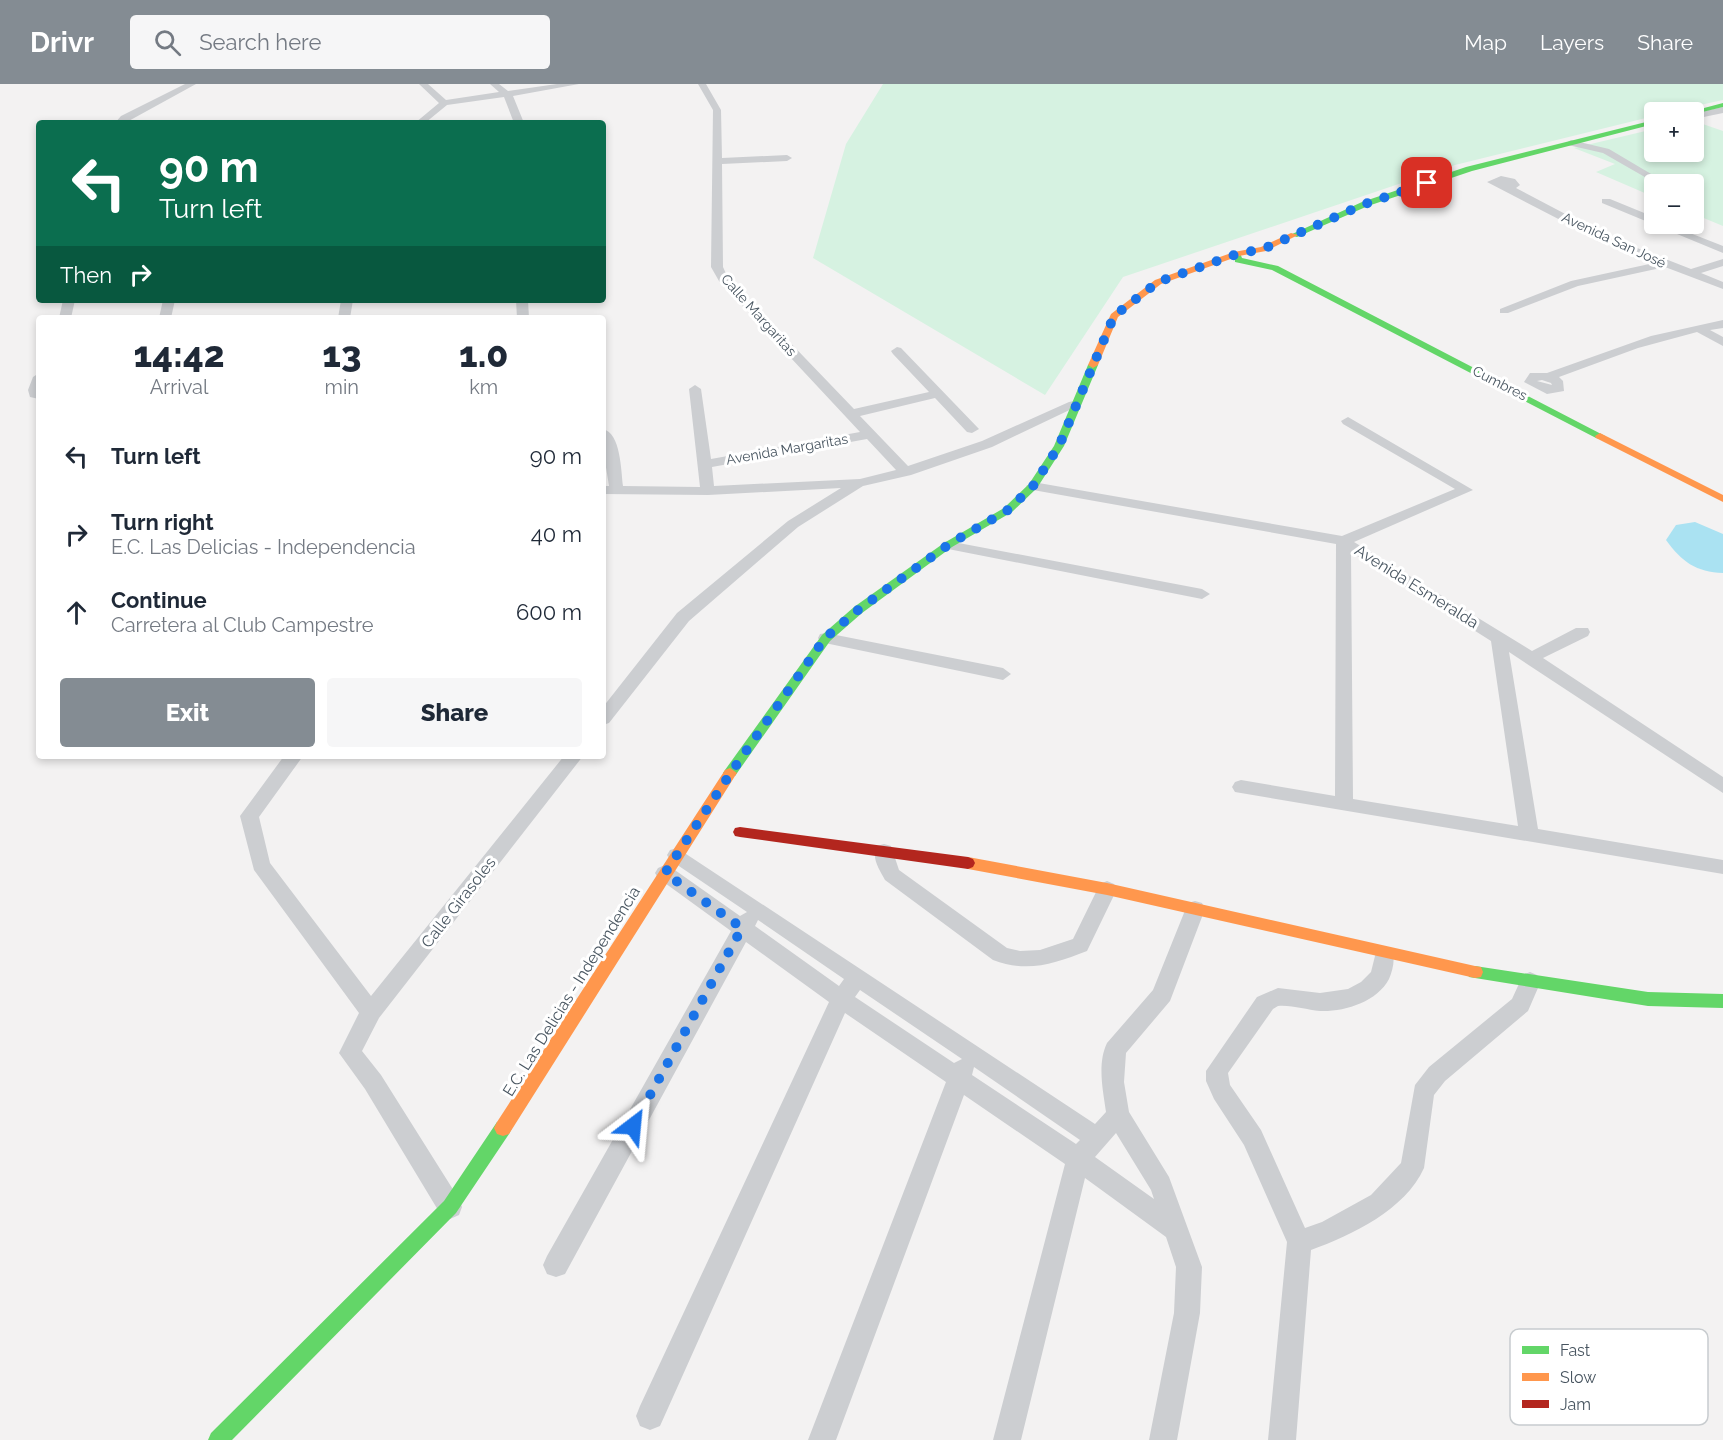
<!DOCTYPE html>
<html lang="en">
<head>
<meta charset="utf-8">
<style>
	:root { --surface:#fff; --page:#f6f6f7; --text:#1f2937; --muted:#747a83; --accent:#848c93 }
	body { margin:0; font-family:Raleway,sans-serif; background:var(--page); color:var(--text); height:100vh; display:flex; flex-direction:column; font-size:22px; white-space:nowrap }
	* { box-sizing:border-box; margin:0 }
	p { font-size:20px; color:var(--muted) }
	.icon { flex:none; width:33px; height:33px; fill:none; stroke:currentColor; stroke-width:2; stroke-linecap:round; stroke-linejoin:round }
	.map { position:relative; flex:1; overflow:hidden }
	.drawer { position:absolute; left:36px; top:231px; width:570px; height:444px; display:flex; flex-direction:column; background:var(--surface); border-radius:6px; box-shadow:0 3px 9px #0003 }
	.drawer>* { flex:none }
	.banner { position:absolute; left:36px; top:36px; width:570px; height:183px; border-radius:6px; box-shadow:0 3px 9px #0003; background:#0b6e4f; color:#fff; overflow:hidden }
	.buttons { position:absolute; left:1644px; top:18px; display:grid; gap:12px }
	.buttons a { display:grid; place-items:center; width:60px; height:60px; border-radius:6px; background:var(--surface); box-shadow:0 3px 9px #0003; font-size:30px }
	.pin { position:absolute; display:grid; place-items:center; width:51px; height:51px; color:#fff; margin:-26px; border-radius:12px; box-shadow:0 3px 9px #0006 }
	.me { position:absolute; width:66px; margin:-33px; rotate:29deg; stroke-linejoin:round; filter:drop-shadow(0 0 4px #0008) }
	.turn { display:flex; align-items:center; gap:21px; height:126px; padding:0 24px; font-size:27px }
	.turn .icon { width:78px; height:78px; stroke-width:2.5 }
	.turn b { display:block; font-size:42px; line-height:51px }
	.then { display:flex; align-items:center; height:57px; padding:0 24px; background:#0003; gap:12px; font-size:22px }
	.eta { display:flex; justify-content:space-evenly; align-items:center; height:102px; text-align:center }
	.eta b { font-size:36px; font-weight:800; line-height:42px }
	.action { display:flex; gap:12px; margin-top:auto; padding:12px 24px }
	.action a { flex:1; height:69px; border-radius:6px; background:var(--accent); color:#fff; font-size:24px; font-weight:800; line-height:69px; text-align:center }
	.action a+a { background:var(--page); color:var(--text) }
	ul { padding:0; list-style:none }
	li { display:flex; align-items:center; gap:18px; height:78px; padding:0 24px }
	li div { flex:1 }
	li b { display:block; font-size:22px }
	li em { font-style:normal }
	header { display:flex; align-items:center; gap:36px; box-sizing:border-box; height:84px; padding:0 30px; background:var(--accent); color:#fff }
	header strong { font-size:28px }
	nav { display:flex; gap:33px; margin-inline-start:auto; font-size:21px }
	.search { width:420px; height:54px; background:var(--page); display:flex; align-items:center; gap:15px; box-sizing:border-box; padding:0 21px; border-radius:6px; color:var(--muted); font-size:22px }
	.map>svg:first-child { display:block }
</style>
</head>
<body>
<header>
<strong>Drivr</strong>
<div class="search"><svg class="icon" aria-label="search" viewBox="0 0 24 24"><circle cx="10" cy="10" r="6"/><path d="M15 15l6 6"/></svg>Search here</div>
<nav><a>Map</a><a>Layers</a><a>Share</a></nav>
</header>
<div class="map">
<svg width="1723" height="1356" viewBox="0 0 1723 1356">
	<rect width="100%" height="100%" fill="#f3f2f2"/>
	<path fill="#d6f2e1" d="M883,0H1723V16L1668,28H1654V32L1455,81L1123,193L1045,311L813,174L846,60Z
		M1694,37L1723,47V142L1694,130V100H1654V113L1596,88L1615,80L1574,64L1654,45V68H1694Z"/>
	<path fill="#aae2f2" d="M1695,438L1723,450V489C1696,488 1682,478 1666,456L1676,441Z"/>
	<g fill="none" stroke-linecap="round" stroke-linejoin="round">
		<path fill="#ccced1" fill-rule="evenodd" d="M185,0H196L125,39H115L121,32Z
			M419,0H428L446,16L499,8L490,0H499L508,7L557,0H579L513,12L524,39H514L504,13L447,21L425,39H415L439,19Z
			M698,0H706L721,26L722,74L787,71L792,74L787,77L722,80L723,183L728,194L854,325L929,308L893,270L891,267L897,263L901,264L979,345L972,349L967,348L935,314L860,332L908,382L982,357L1069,318L1074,317L1080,321L992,363L911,391L863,402L798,443L689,537L609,639L603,641V623L677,529L788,437L841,404L708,411L603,410V402H609L603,365V345C621,349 621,387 623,402L700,403L689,305L695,301L701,305L711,375L860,348L719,197L711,183L713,26ZM867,355L896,386L860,395L714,402L712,383Z
			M1723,23V29L1694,35V29Z
			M1571,56L1609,65L1668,100H1657L1603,69L1568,61L1566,59Z
			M1501,92L1515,95L1520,101L1516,104L1609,153L1691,185L1723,175V182L1701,189L1723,198V205L1665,183L1578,202L1508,229H1500V225L1571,197L1654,179L1601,157L1487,98Z
			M1602,115H1610L1654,133V140H1667L1723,162V169L1602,119Z
			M63,216H75L71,234H59Z
			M163,216H175L171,234H159Z
			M341,216H353L350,234H338Z
			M516,216H528L529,234H517Z
			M1723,236V244L1710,246L1723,253V262L1697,248L1638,264L1559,293L1563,297L1564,307L1547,310L1524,298L1530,289H1547L1651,252ZM1542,296L1551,299L1552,301L1537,297Z
			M39,289V315L30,313L28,306L33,293Z
			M1348,333L1473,406L1354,458L1532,567L1576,544H1588L1590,548L1588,552L1543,574L1723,693V709L1509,568L1538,745L1723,776V790L1235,708L1232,703L1235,698L1241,696L1335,712L1336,460L1033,406L1026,402L1033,398L1342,452L1455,405L1343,340L1341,337ZM1351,468L1491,557L1518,742L1353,715Z
			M948,457L1202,505L1210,510L1202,515L943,464L941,461L943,458Z
			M826,549L1003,584L1011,590L1003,596L820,558L818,554L820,550Z
			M284,672H303L259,733L270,779L371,912L564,672H583L379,934L362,967L381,991L459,1115L462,1123L459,1131L450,1135L441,1131L365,1005L339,969L359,929L254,786L240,732Z
			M884,760L891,762L899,786L1007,864L1020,867L1040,866L1073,855L1100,800L1107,797L1114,800L1117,805L1087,867C1054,880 1027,889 993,876L885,796C879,785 871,774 877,762Z
			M677,764L1095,1040L1106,1028C1103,1006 1097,980 1107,959L1153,906L1188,819L1195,817L1202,819L1205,825L1170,917L1126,969L1124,998L1129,1028L1169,1093L1202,1183L1200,1229L1177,1356H1149L1174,1229L1176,1183L1166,1153L1085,1094L1021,1356H993L1065,1080L964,1011L836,1356H808L946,998L845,929L660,1342L650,1346L640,1342L636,1332L640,1322L829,918L746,858L565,1190L556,1193L547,1190L543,1181L547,1172L731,847L658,794L655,789L658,784L665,781L672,784L740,832L747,828L670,776L667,771L670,766ZM758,836L844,895L839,902L755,842ZM860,906L962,975L954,979L855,913ZM974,983L1080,1056L1076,1060L972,991ZM1116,1049L1151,1106L1154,1115L1095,1073Z
			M1384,862L1391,864C1396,873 1393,886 1389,895C1377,918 1344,928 1320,927C1306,926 1293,921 1278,922L1273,925L1228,989L1230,1001L1261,1046L1305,1144L1322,1138L1371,1111L1401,1079L1415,1001L1429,983L1512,915L1523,891L1530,888L1537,891L1541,897L1528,927L1445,997L1434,1011L1424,1084C1405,1126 1352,1151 1311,1166L1296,1356H1268L1287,1158L1244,1061L1214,1015L1206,997V987L1257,913L1278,904L1320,909L1348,905L1361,898L1371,888L1377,864Z"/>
		<path fill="#63d668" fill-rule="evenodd" d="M1723,19V23L1694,30L1689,28Z
			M1654,36V40L1472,87L1368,122L1297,153L1290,151L1362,118L1466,83Z
			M1234,169H1240L1242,174L1278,182L1605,352L1600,355L1596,354L1272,186L1235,178Z
			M1093,278L1098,281L1064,362L1037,404L1012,428L952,463L862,529L830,557L735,692H725L723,689L725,686L822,551L854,523L944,459L1004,424L1029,400L1054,362L1088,281Z
			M1475,882L1648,908L1723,910V924L1648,922L1475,894L1469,893L1467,888L1469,883Z
			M503,1036L509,1038L512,1044L509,1050L456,1129L232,1356H208L211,1349L444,1117L497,1038Z"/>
		<path fill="#ff974d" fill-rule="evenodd" d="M1291,149L1298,151L1266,167L1239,172L1161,200L1118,233L1098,281L1093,284L1088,281L1111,230L1155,196L1234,168L1261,163Z
			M1600,349L1723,411V418L1596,354L1595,352Z
			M730,684L737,689L735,692L509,1050L503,1052L497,1050L494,1044L497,1038L725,686Z
			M968,773L1107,799L1475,882L1481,883L1483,888L1481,893L1475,894L1107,811L968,785L963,783L961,779L963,775Z"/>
		<path fill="#b3261e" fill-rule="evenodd" d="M740,743L968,773L973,775L975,779L973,783L968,785L740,753L735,752L733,748L735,744Z"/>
	</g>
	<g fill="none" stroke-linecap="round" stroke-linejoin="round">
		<path stroke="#1a73e8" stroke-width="10" stroke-dasharray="0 18" d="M633,1042L742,844L665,789L730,690L825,554L858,526L948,461L1008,426L1033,402L1059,362L1114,232L1158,198L1237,170L1263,165L1365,120L1427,99"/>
	</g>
	<g text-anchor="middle" stroke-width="6" stroke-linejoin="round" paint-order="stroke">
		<g font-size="14" fill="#485560" stroke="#fff">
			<text transform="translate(1614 156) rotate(25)" y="5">Avenida San José</text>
			<text transform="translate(759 231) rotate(48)" y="5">Calle Margaritas</text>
			<text transform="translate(1500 299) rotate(27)" y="5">Cumbres</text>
			<text transform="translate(787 365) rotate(-10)" y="5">Avenida Margaritas</text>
		</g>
		<g font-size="16" fill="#485560" stroke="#fff">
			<text transform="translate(1417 502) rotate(32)" y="6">Avenida Esmeralda</text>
			<text transform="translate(458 818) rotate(-52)" y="6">Calle Girasoles</text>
			<text transform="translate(571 907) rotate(-58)" y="6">E.C. Las Delicias - Independencia</text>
		</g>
	</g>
	<rect x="1510" y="1245" width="198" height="96" rx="9" fill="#fff" stroke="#c8cccf" stroke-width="1.5"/>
	<rect x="1522" y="1262" width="27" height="8" fill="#63d668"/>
	<rect x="1522" y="1289" width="27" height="8" fill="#ff974d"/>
	<rect x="1522" y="1316" width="27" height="8" fill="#b3261e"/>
	<g font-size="16" fill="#485560">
		<text x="1560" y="1272">Fast</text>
		<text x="1560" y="1299">Slow</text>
		<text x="1560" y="1326">Jam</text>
	</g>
</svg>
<div class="buttons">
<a>+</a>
<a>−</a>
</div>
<div class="pin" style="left:1427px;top:99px;background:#d93025"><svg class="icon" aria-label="arrive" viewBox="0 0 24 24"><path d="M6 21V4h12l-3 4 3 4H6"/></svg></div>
<svg class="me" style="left:633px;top:1042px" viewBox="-20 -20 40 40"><path d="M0-17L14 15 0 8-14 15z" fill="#1a73e8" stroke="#fff" stroke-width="4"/></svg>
<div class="banner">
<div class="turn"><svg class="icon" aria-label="left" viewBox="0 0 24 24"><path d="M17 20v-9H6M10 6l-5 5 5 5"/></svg><div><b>90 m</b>Turn left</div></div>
<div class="then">Then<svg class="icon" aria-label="right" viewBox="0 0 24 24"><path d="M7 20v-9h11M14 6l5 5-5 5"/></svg></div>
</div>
<section class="drawer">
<div class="eta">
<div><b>14:42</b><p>Arrival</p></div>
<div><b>13</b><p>min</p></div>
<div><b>1.0</b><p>km</p></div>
</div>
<ul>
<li><svg class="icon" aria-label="left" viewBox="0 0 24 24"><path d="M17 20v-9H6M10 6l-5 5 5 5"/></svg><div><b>Turn left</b></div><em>90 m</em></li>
<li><svg class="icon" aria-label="right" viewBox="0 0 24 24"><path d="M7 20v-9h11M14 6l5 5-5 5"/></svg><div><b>Turn right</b><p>E.C. Las Delicias - Independencia</p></div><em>40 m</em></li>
<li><svg class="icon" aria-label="ahead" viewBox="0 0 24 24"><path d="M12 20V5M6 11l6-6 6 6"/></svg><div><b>Continue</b><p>Carretera al Club Campestre</p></div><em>600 m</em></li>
</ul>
<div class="action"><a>Exit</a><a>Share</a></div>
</section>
</div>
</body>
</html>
